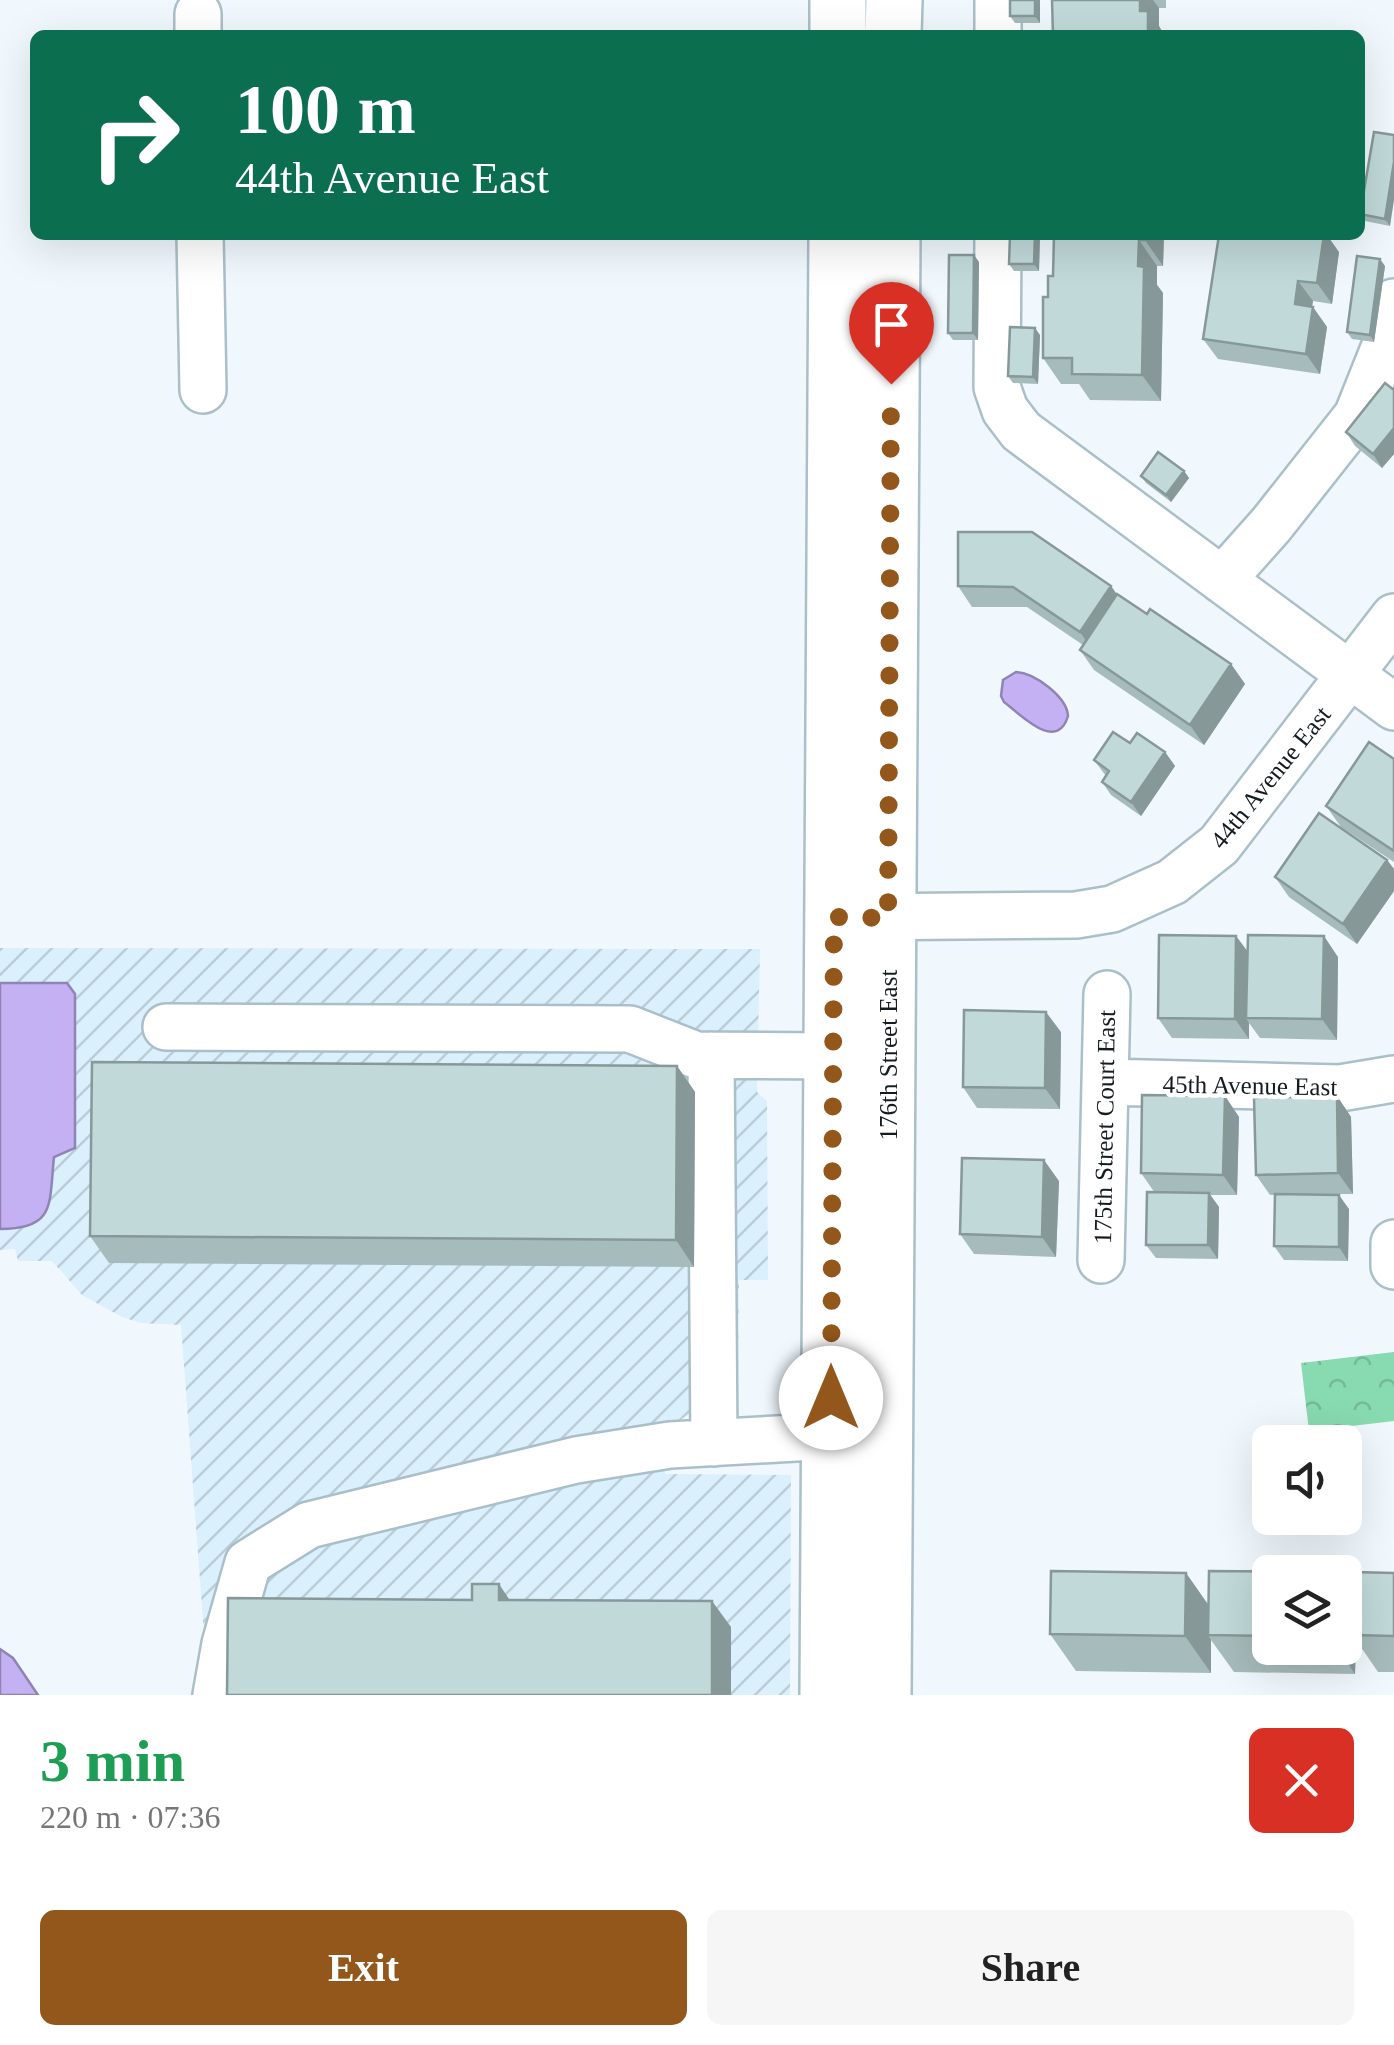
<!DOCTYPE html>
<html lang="en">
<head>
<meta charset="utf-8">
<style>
	:root { --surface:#fff; --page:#f6f6f6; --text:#222; --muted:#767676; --accent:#94571b }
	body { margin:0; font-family:"Times New Roman",serif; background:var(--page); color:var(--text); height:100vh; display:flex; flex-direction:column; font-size:38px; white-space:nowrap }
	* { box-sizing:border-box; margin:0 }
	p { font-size:32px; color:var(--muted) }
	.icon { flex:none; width:55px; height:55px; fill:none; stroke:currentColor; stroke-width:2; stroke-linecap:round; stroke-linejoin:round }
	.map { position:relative; height:1695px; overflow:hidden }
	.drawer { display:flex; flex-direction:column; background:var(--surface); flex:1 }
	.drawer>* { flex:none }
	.banner { position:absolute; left:30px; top:30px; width:1335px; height:210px; border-radius:15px; box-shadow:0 10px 40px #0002; background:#0b6e4f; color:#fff; overflow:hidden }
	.buttons { position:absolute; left:1252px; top:1425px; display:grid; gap:20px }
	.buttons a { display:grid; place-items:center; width:110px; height:110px; border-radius:15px; background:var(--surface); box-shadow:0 10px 40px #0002; font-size:50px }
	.pin { position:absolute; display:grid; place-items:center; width:85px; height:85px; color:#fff; margin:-102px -42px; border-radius:50% 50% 50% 0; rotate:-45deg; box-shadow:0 0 10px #0007 }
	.pin .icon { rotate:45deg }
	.me { position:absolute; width:110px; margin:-55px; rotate:0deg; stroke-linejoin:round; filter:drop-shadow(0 0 8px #0008) }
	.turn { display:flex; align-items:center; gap:35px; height:210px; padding:0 40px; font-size:45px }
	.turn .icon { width:130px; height:130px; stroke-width:2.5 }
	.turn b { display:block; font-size:70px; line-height:85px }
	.round { display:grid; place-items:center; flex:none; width:105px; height:105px; border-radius:15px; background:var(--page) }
	.headline { display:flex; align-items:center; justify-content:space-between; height:170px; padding:0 40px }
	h1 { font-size:60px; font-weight:700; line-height:75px; color:#1e9e55 }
	.primary-button { display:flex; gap:20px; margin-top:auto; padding:20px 40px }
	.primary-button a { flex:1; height:115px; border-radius:15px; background:var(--accent); color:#fff; font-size:40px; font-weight:700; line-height:115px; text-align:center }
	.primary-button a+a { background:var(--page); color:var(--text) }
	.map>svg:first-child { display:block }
</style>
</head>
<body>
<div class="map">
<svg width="1394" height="1695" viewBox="0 0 1394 1695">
	<defs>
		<pattern id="industrial-furrows" width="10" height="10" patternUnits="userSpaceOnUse" patternTransform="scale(2.5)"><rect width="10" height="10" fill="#daf0fc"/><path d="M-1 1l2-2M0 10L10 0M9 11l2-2" fill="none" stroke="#bacdd8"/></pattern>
		<pattern id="park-crowns" width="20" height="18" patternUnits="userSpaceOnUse" patternTransform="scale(2.5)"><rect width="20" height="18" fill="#88dab1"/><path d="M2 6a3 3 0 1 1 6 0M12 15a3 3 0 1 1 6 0" fill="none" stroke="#74ba98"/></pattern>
	</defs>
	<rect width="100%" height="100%" fill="#f0f8fd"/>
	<path fill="url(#industrial-furrows)" d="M0,948L760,949L757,1092L767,1101L768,1280H739L738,1383L666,1429L665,1474L791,1475L790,1695H192L206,1661L181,1325L141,1323L122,1317L82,1295L52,1261H18L15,1249L0,1250Z"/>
	<path fill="url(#park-crowns)" d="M1394,1352V1421L1309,1431L1301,1363Z"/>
	<path fill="#c4b1f3" stroke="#9084b4" stroke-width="2.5" d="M1016,672C1035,673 1067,697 1068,716C1057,753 1021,715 1004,702L1001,696L1003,680Z
		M0,983H67L75,994V1148L54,1157C49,1204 56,1229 0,1229Z
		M0,1649L13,1658L38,1695H0Z"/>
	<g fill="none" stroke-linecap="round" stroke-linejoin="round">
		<g stroke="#abbfc9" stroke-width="50">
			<path id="minor" d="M198,14V35
				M998,35V0
				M200,235L203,390
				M998,235L997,387L1005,410L1021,431L1394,707
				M1222,580L1271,525L1357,416L1387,341L1394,302
				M852,917L1076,915L1112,909L1172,882L1219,845L1394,617
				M166,1027L630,1029L696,1055L833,1056
				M711,1055L714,1443
				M1106,1082L1340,1088L1394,1079
				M1101,1260L1107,994
				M1394,1266V1243
				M216,1695L225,1644L248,1563L309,1525L576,1460L670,1445L831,1436"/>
		</g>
		<g stroke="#abbfc9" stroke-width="60">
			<path id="major" d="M838,35V0
				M893,35L894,0
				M828,1695L837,235
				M883,1695L892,235"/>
		</g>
		<use href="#minor" stroke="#fff" stroke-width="45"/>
		<use href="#major" stroke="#fff" stroke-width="55"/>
	</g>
	<path fill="#a6bbbb" d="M1010,0H1040V23H1015L1010,16Z
		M1052,0H1166V8H1159V26L1164,35H1053Z
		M1394,135L1390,226L1365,221L1360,214Z
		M1040,235L1039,271H1014L1009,264Z
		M1054,235H1164L1163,266H1157V285L1163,293L1161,401L1090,400L1079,384H1061L1043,358L1048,297L1053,276Z
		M1339,252L1332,304L1313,301L1312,306L1327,327L1320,374L1218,359L1203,339Z
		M979,262L978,340H953L948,333Z
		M1385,266L1374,342L1352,339L1347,332Z
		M1040,335L1038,384L1013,383L1008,376Z
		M1394,390V454L1382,468L1355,446L1346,432Z
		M1184,471L1189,478L1171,502L1146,483L1141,476Z
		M958,586H1111L1117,595L1147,614L1231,664L1245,684L1204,745L1094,670L1080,650L1083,645L1027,607H972Z
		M1130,743L1165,752L1175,766L1141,816L1111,795L1102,782L1106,776L1094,760Z
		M1394,759V862L1341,827L1326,806Z
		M1387,860L1394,869V891L1357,944L1289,897L1275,877Z
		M1236,936L1247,951L1338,957L1337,1040L1260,1038L1249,1023V1039L1172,1038L1158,1018Z
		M1061,1032L1060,1109L977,1108L963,1087Z
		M677,1066L695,1092L694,1267L109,1263L90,1236Z
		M1225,1096L1239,1117L1237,1195H1210L1219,1207L1218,1259L1156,1258L1146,1245L1155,1193L1141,1173Z
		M1337,1096L1351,1117L1353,1194H1319L1349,1209L1348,1261L1284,1260L1274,1246L1275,1195H1270L1256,1175Z
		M1059,1181L1056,1257L974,1254L960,1234Z
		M1270,1572V1648H1345L1353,1605L1394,1573V1672H1378L1356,1640L1355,1674L1234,1672L1211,1640V1673L1076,1671L1050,1634L1186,1573L1208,1605Z"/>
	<path fill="#879898" d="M1035,0H1040V23L1035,16Z
		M1140,0H1153L1159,8V26L1164,35H1148L1140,11Z
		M1360,80L1363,85L1360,112Z
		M1394,162V200L1390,226L1385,219Z
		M1035,235H1040L1039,271L1034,264Z
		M1145,235H1164L1163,266L1145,240Z
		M1324,235H1327L1339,252L1332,304L1317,283Z
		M1139,240L1157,266V285L1163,293L1161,401L1142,375L1138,266Z
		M974,255L979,262L978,340L973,333Z
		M1380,259L1385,266L1374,342L1370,335Z
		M1298,281L1313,301L1309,324L1295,304Z
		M1313,307L1327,327L1320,374L1306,354Z
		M1035,328L1040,335L1038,384L1033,377Z
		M1394,428V454L1382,468L1373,454Z
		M1184,471L1189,478L1171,502L1166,495Z
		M1111,586L1125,606L1094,652L1080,632Z
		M1231,664L1245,684L1204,745L1190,725Z
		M1165,752L1175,766L1141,816L1131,802Z
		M1387,860L1394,869V891L1357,944L1343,924Z
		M1236,936L1251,956L1246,1018L1249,1023V1039L1235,1019Z
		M1324,936L1338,957L1337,1040L1322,1019Z
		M1046,1012L1061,1032L1060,1109L1045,1088Z
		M677,1066L695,1092L694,1267L676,1240Z
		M1225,1096L1239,1117L1237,1195L1223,1175Z
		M1337,1096L1351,1117L1353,1194L1338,1173Z
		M1044,1160L1059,1181L1056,1257L1042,1237Z
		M1209,1193L1219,1207L1218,1259L1208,1245Z
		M1339,1195L1349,1209L1348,1261L1339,1247Z
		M1186,1573L1212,1610L1208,1635L1211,1640V1673L1185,1636Z
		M499,1584L517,1611L499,1600Z
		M1345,1594L1356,1610L1352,1635L1356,1640L1355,1674L1337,1648H1345Z
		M712,1601L731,1627V1695H712Z"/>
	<path fill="#c1d9d9" stroke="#879898" stroke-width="2.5" d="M1010,0H1035V16H1010Z
		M1052,0H1140V11H1148V35H1053Z
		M1374,132L1394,135V162L1385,219L1360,214Z
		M1010,235H1035L1034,264H1009Z
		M1054,235H1145V240H1139L1138,266L1144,267L1142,375L1072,374V358H1043V297H1048V276H1053Z
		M1219,235H1324L1317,283L1298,281L1295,304L1313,307L1306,354L1203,339Z
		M949,255H974L973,333H948Z
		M1357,256L1380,259L1370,335L1347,332Z
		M1010,327L1035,328L1033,377L1008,376Z
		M1385,383L1394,390V428L1373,454L1346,432Z
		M1158,452L1184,471L1166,495L1141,476Z
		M958,532H1032L1111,586L1080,632L1013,587L958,586Z
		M1117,594L1147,614L1150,609L1231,664L1190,725L1080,650Z
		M1113,732L1130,743L1137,733L1165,752L1131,802L1102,782L1109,771L1094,760Z
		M1369,742L1394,759V851L1326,806Z
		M1319,813L1387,860L1343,924L1275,877Z
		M1159,935L1236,936L1235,1019L1158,1018Z
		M1248,935L1324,936L1322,1019L1246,1018Z
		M964,1010L1046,1012L1045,1088L963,1087Z
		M92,1062L677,1066L676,1240L90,1236Z
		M1142,1095L1225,1096L1223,1175L1141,1173Z
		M1337,1096L1338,1173L1256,1175L1254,1098Z
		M962,1158L1044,1160L1042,1237L960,1234Z
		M1147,1192L1209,1193L1208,1245H1146Z
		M1275,1194L1339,1195V1247L1274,1246Z
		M1051,1571L1186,1573L1185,1636L1050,1634Z
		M1209,1571L1320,1572H1270V1636L1208,1635Z
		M1353,1572L1394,1573V1636L1352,1635Z
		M472,1584H499V1600L712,1601V1695H227L228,1598L472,1600Z"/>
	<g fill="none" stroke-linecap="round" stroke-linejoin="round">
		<path stroke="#94571b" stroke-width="18" stroke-dasharray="0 32.4" d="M831,1398L834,917L888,918L891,384"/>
	</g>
	<g text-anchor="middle" stroke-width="9" stroke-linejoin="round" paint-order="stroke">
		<g font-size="25" fill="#151c20" stroke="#fff">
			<text transform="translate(1270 777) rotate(-51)" y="9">44th Avenue East</text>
			<text transform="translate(888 1055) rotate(-90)" y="9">176th Street East</text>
			<text transform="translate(1250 1085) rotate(1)" y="9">45th Avenue East</text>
			<text transform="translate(1104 1127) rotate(-89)" y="9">175th Street Court East</text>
		</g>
	</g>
</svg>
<div class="buttons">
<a><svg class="icon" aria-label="sound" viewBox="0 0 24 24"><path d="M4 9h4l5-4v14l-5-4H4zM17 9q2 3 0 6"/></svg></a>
<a><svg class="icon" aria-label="layers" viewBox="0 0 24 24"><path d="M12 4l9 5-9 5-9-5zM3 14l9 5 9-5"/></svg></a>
</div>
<div class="pin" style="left:891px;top:384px;background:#d93025"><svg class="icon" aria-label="arrive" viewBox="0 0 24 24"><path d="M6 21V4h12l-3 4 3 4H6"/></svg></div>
<svg class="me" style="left:831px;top:1398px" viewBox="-20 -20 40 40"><circle r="19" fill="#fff"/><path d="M0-13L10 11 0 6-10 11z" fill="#94571b"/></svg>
<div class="banner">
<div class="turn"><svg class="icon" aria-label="right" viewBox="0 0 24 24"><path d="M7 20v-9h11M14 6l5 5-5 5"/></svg><div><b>100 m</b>44th Avenue East</div></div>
</div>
</div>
<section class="drawer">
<div class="headline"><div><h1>3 min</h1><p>220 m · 07:36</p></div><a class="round" style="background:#d93025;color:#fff"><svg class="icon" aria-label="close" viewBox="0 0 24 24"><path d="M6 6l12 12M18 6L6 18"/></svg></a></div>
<div class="primary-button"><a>Exit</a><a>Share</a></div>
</section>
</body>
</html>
